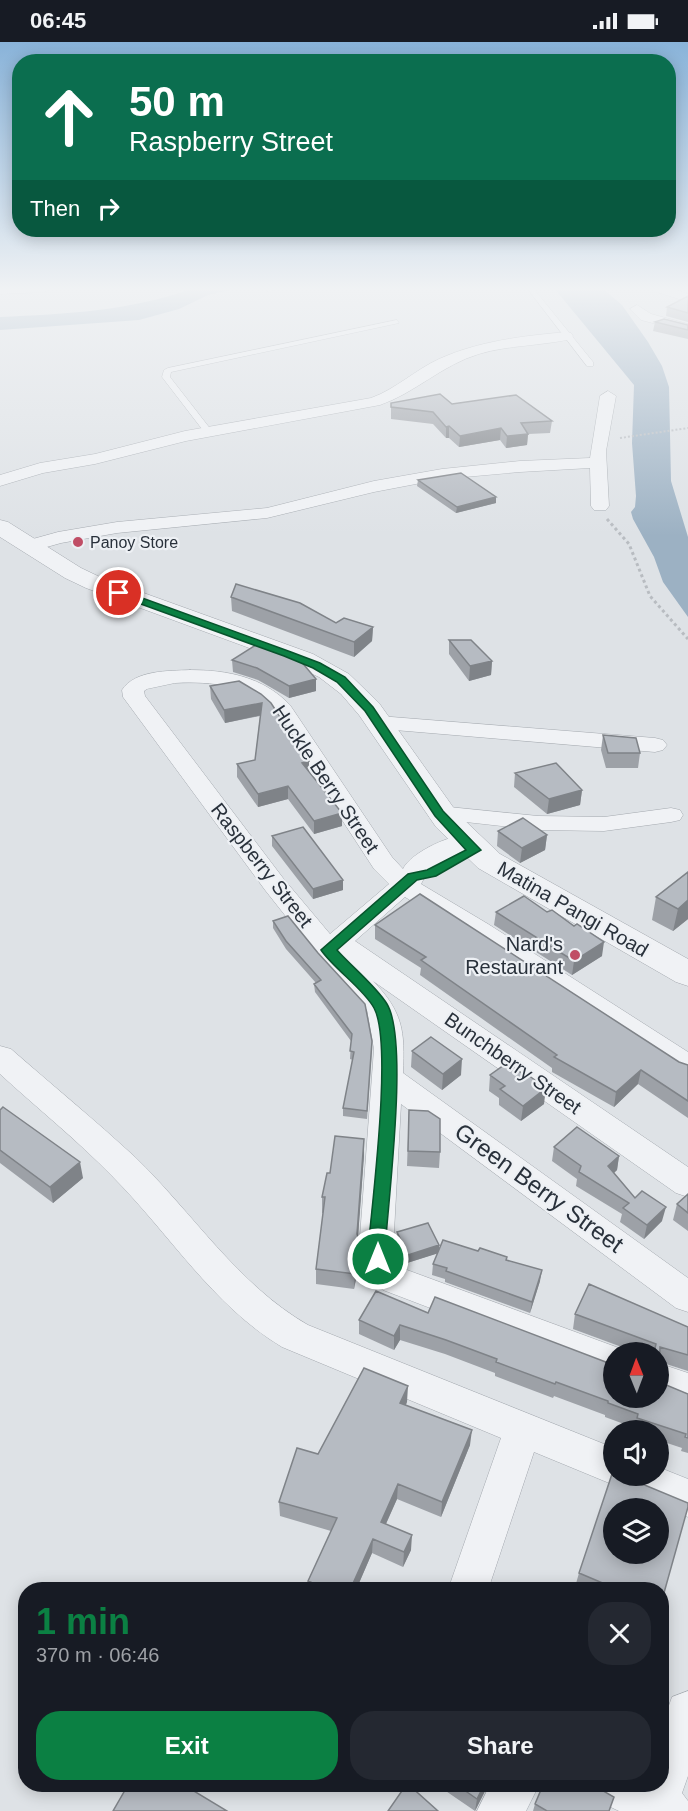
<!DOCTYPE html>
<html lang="en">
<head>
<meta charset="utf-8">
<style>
	:root { --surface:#171b24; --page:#242831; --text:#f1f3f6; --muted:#9ea1a6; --accent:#0b8043 }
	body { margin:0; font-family:Helvetica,sans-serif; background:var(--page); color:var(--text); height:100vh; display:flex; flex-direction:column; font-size:22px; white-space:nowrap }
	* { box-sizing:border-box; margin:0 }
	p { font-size:20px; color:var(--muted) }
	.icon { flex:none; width:33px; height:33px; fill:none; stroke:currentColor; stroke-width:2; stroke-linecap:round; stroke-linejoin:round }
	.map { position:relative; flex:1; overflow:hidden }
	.panel { position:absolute; left:18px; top:1540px; width:651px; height:210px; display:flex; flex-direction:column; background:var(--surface); border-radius:24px; box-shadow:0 3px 15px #0003 }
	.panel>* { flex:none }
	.hud { position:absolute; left:12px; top:12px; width:664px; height:183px; border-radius:24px; box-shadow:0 3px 15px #0003; background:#0b6e4f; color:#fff; overflow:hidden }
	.needle { width:39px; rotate:359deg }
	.buttons { position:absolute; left:603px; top:1300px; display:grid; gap:12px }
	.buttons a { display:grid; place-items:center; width:66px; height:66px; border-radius:50%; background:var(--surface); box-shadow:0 3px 15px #0003; font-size:30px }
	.pin { position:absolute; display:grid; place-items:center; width:51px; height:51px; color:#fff; margin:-26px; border:3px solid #fff; border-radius:50%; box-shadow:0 2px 6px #0007 }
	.me { position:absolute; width:66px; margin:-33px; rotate:0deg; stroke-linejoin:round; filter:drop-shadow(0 0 4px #0008) }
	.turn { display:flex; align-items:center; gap:21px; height:126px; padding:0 18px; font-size:27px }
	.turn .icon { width:78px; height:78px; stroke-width:2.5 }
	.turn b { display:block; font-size:42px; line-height:51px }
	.then { display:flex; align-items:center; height:57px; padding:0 18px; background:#0003; gap:12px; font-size:22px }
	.round { display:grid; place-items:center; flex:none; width:63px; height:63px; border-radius:24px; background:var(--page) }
	.head { display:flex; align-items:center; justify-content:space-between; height:102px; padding:0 18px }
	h1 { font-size:36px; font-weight:600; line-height:45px; color:var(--accent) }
	.primary-button { display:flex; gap:12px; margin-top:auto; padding:12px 18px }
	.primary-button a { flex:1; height:69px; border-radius:24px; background:var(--accent); color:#fff; font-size:24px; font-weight:600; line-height:69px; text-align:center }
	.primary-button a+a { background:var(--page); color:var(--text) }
	.status { display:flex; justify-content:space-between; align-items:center; height:42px; padding:0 30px; background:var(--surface); direction:ltr }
	.status svg { height:16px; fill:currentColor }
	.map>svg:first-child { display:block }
</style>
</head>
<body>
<div class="status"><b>06:45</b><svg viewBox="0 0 49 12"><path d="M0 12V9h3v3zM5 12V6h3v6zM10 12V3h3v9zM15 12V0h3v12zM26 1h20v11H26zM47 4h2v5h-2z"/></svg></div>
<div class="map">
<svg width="688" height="1769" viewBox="0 0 688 1769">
	<rect width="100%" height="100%" fill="#dee2e6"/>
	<path fill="#9cb1c3" d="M194,246H240L208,253L179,267L139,278L0,288V275C66,272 131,269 194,246Z
		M554,246H602L622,263L648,300L662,324L669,345L671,439L688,495V575L663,540L654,515L633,477L631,470L635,465L636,454L632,401L634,343Z"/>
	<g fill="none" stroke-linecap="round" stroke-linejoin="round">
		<g stroke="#a4a9af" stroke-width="1">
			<path id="service" d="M276,246L269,250L266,248L268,246Z
				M527,246H533L593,320V324H587Z
				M397,278L399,281L171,330L170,335L212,389L208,391H205L162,335L164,328L168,326Z"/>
		</g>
		<g stroke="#a4a9af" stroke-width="1">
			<path id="minor" d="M0,246H51L44,250L0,252Z
				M652,246H671L688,252V260L654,249Z
				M637,263L651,272L688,282V290L641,278L630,267Z
				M566,290L571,291L573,294L571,297C541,304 509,303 479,312C442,323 415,351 380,363L186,399L95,422L43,431L0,444V433L40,421L95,412L185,389L371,356C396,347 415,328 439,317C479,299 523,294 566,290Z
				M608,349L616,354L606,409L609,464L606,468H594L591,464L590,426L520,430L442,437L374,450L267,476L117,491L61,501L29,510L22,508L20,504L22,500L58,490L117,480L267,466L374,439L442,427L520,419L590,416L600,354Z
				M190,628C228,628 263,635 290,663L392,815L403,827C410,811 455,789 472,794L476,799L472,804L429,827L421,842L488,882L688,1010V1036L677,1033L468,894L405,855L355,899L688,1125V1155L676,1151L373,939C403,970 405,989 403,1031L688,1236V1270L676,1266L401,1062L393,1208L396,1217L407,1228L627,1309L628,1311H614V1336L383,1248L369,1235L359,1208L374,1007L367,968L318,915L265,848L123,655L122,648C135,628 168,629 190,628ZM175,641C214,639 246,643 273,672L374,827L389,842L330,892L283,836L145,654L144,649L147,647Z
				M379,674L655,696L663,698L667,703L663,708L655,710L371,686L368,681L371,676Z
				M439,764L538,774L604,775L671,766L680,768L683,773L680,778L671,780L604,789L538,788L430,776L427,771L430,766Z
				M0,1004L11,1007C52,1043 95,1078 135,1115C193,1171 237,1242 308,1283L614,1406V1434H658V1425L688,1437V1475L620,1447L618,1442L614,1443L534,1410L488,1548H448L501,1396L282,1305C212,1263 169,1191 112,1134C77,1098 37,1066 0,1032Z
				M658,1321L688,1331V1365L658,1354Z
				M688,1649V1734L682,1751L688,1759V1769H619L598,1759L591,1743H662V1683L672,1655Z
				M490,1743H539L526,1769H477Z"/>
		</g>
		<g stroke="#a4a9af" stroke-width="1">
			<path id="tertiary" d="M0,478L8,480L81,526L102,536L313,612L349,632L379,661L458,772L500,812L688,917V944L676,940L478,826L436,785L359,673L341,652L319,635L282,618L86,546L65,536L0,495Z"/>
		</g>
		<path stroke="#b8bcc1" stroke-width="2" stroke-dasharray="2 2" stroke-linecap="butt" d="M620,396L688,386"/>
		<path stroke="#b8bcc1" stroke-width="3" stroke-dasharray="3 3" stroke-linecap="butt" d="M607,477L629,502L650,554L688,597"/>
		<use href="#service" fill="#f0f2f5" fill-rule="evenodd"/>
		<use href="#minor" fill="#f0f2f5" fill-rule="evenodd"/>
		<use href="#tertiary" fill="#f0f2f5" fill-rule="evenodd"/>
	</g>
	<path fill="#9da1a7" d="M688,254V280L666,274L667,265Z
		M655,280L688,283V297L653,289Z
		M391,361L452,362L552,379L550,391L528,392L527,403L506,406L500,398L459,405L449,396H446L433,382L391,377Z
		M418,438L496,455V461L456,471L417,444Z
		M231,555L336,581L373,585L372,599L354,615L232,569Z
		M449,598L492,619L491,633L469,639L449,612Z
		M299,617L316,649L289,656L258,638L233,630L232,618Z
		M239,639L309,731L342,771V784L314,792L288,757L258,765L237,735V722L255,718L260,674L225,681L211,657L210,644Z
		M603,693L640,711L638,726H606L601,708Z
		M515,731L582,748L580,763L547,772L514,745Z
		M498,789L547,793L545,808L520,821L497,804Z
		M272,794L343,848L313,857L272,804Z
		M688,830V877L673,889L652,878L656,855Z
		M496,870L602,914L572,933L494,883Z
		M288,874L372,1007L367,1077L343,1074V1066L353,1018L350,1017L351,999L315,950L314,942L316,941L286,907L273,886V879Z
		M375,883L679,1020L688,1023V1076L638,1042L614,1065L552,1030V1026L420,933L421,926L375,897Z
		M412,1009L461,1033L442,1048L411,1025Z
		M490,1033L544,1062L521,1079L499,1063V1056L489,1049Z
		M0,1068L83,1136L53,1161L0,1121Z
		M409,1068L440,1110L439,1126L407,1124Z
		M554,1105L619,1114L617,1128L614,1131L635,1156L662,1179L644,1197L620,1180L622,1172L576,1144L577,1137L552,1119Z
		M364,1113L358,1195L360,1201V1217L354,1247L316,1242V1227L323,1171H322V1155L330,1131Z
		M688,1152V1189L673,1178L677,1162Z
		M397,1190L439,1203V1209L507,1218L540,1239L530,1271L445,1240V1237L432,1233L433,1222L438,1211L407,1221L397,1198Z
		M428,1271L611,1322L609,1331L658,1356V1311H638L573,1287L575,1272L688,1285V1329L660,1320L659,1340L688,1352V1411L681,1409L682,1406L658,1398V1389H634L635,1386L605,1375V1373L554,1354L553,1356L495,1334V1331L445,1312L400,1298L394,1308L359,1292V1278Z
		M407,1360L406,1363L470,1403L441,1475L397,1457L386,1482L411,1508L403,1525L372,1511L356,1548H309L308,1539L331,1489L280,1474L279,1460L318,1412Z
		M579,1531L662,1548H582L575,1545Z
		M437,1743H488L475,1769Z
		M535,1762L609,1769H533Z"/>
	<path fill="#7f8388" d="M449,384V396H446V385Z
		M501,386L500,398L459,405L460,394Z
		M528,392L527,403L506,406L507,394Z
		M496,455V461L456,471L457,465Z
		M373,585L372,599L354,615V600Z
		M492,619L491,633L469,639L470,624Z
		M316,637V649L289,656V644Z
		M262,661V673L225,681L224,668Z
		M309,719V732L302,721Z
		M288,744V757L258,765V752Z
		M582,748L580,763L547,772L549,757Z
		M342,771V784L314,792V779Z
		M547,793L545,808L520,821L522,806Z
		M343,838V848L313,857V847Z
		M688,858V877L673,889L678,867Z
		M604,900L602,914L572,933L574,919Z
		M462,1017L461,1033L442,1048L443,1032Z
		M641,1028L638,1042L614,1065L616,1050Z
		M546,1046L544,1062L521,1079L523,1064Z
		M364,1097V1113L357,1208V1192Z
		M619,1114L617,1128L606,1138L608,1124Z
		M80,1120L83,1136L53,1161L50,1145Z
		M666,1165L662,1179L644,1197L647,1183Z
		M360,1201V1217L354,1247L355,1232Z
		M439,1203V1211L407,1221L408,1213Z
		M542,1228L540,1239L530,1271L532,1260Z
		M400,1283V1298L394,1308V1294Z
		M408,1344L407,1360L399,1376L400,1361Z
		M472,1388L470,1403L441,1475L442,1460Z
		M398,1442L397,1457L380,1495L381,1480Z
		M412,1493L411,1508L403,1525L404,1510Z
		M373,1497L372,1511L356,1548H350Z
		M484,1743H488L475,1769L477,1757Z"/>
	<path fill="#b6bbc2" stroke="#7f8388" stroke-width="1.5" fill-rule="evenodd" d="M688,254V271L667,265Z
		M664,277L688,283V288L655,280Z
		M440,352L452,362L516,353L552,379L521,381L528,392L507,394L501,386L460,394L449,384L446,385L433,370L391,365V361Z
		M461,431L496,455L457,465L418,438Z
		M236,542L300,561L336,581L344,576L373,585L354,600L231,555Z
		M449,598H471L492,619L470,624Z
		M259,601L299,617L316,637L289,644L257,626L232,618Z
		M239,639L261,652L271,661L309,719L302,721L342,771L314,779L288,744L258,752L237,722L255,718L262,661L224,668L210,644Z
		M603,693L636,696L640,711H608Z
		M556,721L582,748L549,757L515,731Z
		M523,776L547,793L522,806L498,789Z
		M303,785L343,838L313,847L272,794Z
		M688,830V858L678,867L656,855Z
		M420,852L679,1020L688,1023V1059L641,1028L616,1050L554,1015L557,1013L421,918L426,915L375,883Z
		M524,854L547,870L552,868L574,884L577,882L604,900L574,919L496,870Z
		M288,874L318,911L365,962L372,999L367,1069L343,1066L354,1010L350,1009L352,992L314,942L321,938L286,899L273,879Z
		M431,995L462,1017L443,1032L412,1009Z
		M507,1021L526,1034L528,1033L546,1046L523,1064L500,1047L505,1044L490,1033Z
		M3,1065L80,1120L50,1145L0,1108V1068Z
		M409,1068L428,1069L440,1077V1110L408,1109Z
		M577,1085L619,1114L608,1124L635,1156L642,1149L666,1165L647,1183L623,1166L629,1161L579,1130L581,1124L554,1105Z
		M335,1094L364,1097L357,1192L360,1201L355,1232L316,1227L325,1155H322L327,1131H330Z
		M688,1152V1171L677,1162Z
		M428,1181L439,1203L408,1213L397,1190Z
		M443,1198L478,1209L480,1206L507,1215L506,1218L542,1228L532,1260L446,1229L447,1226L433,1222Z
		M589,1242L688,1285V1313L660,1305L659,1340L688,1352V1396L685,1395L686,1392L637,1376L638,1372L608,1361V1359L556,1340L555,1342L496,1320L497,1317L446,1298L400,1283L394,1294L359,1278L376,1249L428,1271L435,1255L611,1322L608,1331L614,1333V1356H658V1311H654L656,1302L575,1272Z
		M364,1326L408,1344L400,1361L472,1388L442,1460L398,1442L381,1480L412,1493L404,1510L373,1497L350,1548H329L308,1539L337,1476L279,1460L297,1406L318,1412Z
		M613,1429L614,1434H623L688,1461V1465L662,1558V1548H619L579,1531ZM614,1467H658V1512H614Z
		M128,1743H184L227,1769H113Z
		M406,1743H409L438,1769H388Z
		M457,1743H484L477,1757Z
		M543,1743H593L614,1755L609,1769H547L535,1762Z"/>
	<linearGradient id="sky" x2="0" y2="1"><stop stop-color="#89b3d9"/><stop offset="0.5" stop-color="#f0f2f4"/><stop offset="1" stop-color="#f0f2f4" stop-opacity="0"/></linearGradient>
	<rect width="688" height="494" fill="url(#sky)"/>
	<path fill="#0b8043" stroke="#07532c" stroke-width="1.5" d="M116,549H123L291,610L320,621L345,635L373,665L443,769L481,808L436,834L417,838L337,908C350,923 377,945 387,962C409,999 388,1158 385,1208L386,1217L384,1222L378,1224L372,1222L368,1208C372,1161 393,1001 374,966C364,947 334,927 321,908L408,832L427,828L466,808L435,774L365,669L337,640L313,626L284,614L116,553Z"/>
	<g fill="#c04e66" stroke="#edf0f4" stroke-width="2">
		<circle cx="78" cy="500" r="6"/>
		<circle cx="575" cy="913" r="6"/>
	</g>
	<g text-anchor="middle" stroke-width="4.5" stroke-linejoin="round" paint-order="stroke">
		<g font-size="16" fill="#29313b" stroke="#edf0f4" text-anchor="start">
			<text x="90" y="506">Panoy Store</text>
		</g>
		<g font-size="20" fill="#29313b" stroke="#edf0f4">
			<text transform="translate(326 737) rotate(56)" y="7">Huckle Berry Street</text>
			<text transform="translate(262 823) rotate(52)" y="7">Raspberry Street</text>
			<text transform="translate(573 867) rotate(30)" y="7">Matina Pangi Road</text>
			<text transform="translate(513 1021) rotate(35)" y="7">Bunchberry Street</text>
		</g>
		<g font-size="20" fill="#29313b" stroke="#edf0f4" text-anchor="end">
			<text x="563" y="909">Nard's<tspan x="563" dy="23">Restaurant</tspan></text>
		</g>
		<g font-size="24" fill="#29313b" stroke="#edf0f4">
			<text transform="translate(539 1146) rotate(36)" y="8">Green Berry Street</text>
		</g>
	</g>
</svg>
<div class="buttons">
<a><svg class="needle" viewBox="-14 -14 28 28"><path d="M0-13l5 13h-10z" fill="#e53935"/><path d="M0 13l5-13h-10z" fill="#9ea1a6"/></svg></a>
<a><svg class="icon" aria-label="sound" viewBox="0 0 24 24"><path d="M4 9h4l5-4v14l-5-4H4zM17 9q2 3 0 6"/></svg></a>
<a><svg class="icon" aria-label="layers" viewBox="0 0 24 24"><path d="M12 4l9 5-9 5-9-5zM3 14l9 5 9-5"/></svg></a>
</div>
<div class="pin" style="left:119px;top:551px;background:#d93025"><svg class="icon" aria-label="arrive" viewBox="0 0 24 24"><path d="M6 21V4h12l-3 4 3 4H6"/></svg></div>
<svg class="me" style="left:378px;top:1217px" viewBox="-20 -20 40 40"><circle r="17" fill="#0b8043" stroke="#fff" stroke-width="3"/><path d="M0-11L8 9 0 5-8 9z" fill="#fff"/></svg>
<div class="hud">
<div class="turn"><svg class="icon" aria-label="ahead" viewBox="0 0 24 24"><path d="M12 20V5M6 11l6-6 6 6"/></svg><div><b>50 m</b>Raspberry Street</div></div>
<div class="then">Then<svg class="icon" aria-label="right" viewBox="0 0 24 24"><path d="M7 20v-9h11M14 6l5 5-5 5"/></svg></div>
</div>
<section class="panel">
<div class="head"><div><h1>1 min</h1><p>370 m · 06:46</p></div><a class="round"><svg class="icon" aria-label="close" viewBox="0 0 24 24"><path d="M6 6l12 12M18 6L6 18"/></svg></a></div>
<div class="primary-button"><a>Exit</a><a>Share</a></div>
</section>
</div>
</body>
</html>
